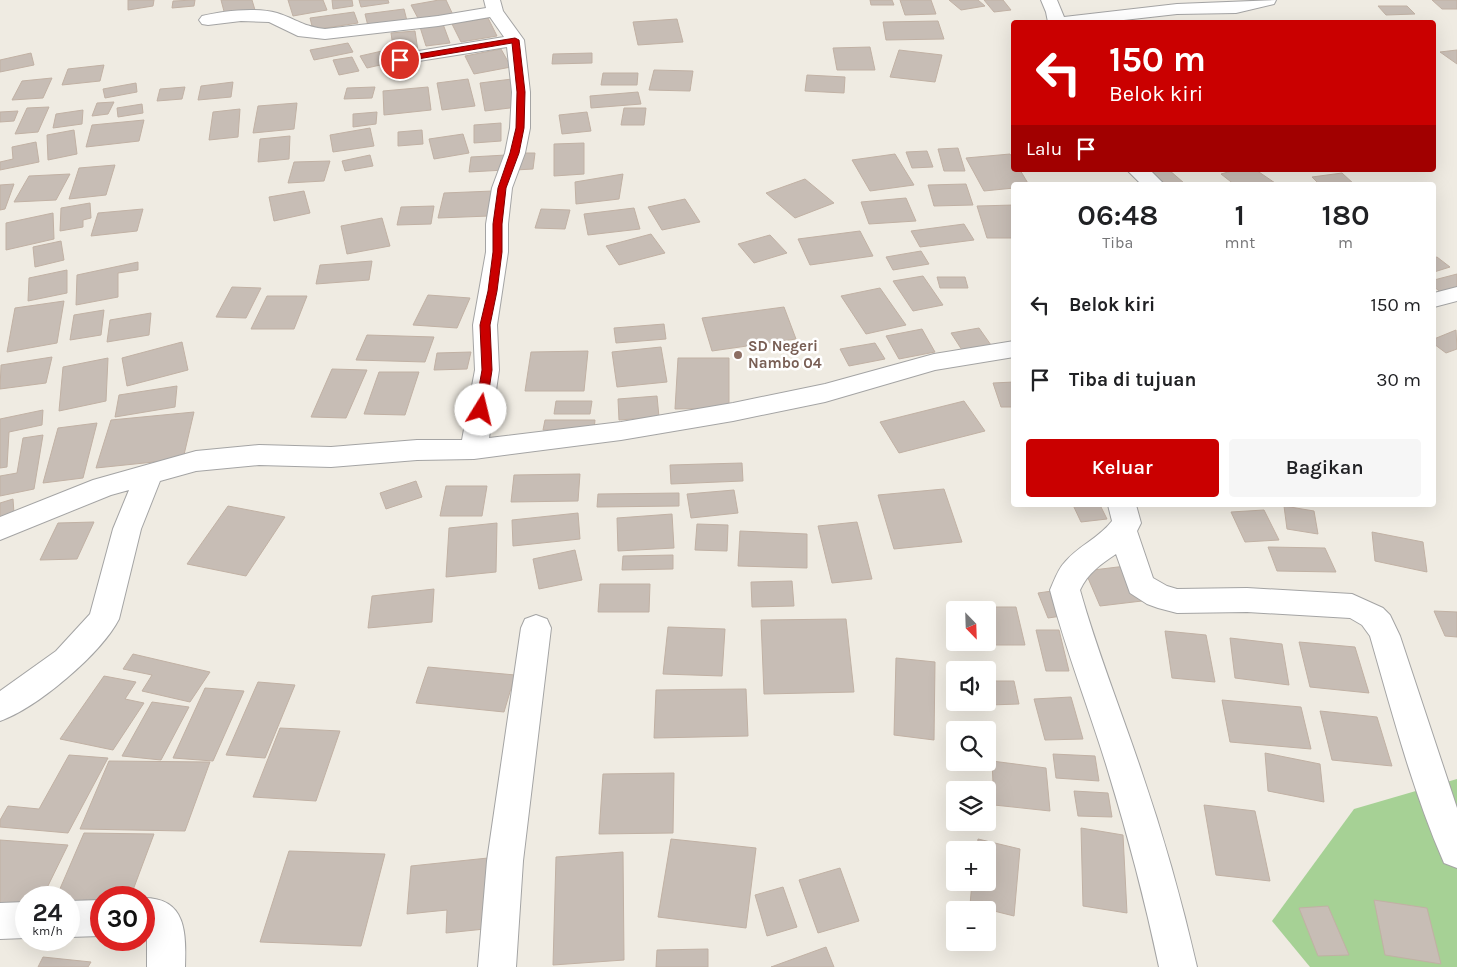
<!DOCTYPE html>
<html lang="id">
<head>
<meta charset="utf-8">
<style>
	:root { --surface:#fff; --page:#f6f6f6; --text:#202124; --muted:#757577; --accent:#ca0000 }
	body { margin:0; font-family:Karla,sans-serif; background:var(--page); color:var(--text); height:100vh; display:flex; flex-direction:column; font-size:19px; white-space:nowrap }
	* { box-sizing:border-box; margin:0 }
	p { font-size:16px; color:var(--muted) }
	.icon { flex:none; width:28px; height:28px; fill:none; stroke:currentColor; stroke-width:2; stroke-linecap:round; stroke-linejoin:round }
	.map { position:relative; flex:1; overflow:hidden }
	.side { position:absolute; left:1011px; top:182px; width:425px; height:325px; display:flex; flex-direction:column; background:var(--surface); border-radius:5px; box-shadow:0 5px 20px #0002 }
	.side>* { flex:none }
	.banner { position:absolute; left:1011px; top:20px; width:425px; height:152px; border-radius:5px; box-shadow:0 5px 20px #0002; background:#ca0000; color:#fff; overflow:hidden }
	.needle { width:32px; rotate:157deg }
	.tools { position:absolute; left:946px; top:601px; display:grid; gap:10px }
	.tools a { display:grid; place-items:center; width:50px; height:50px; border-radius:5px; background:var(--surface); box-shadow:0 5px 20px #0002; font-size:25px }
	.speed { position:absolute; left:15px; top:886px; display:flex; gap:10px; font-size:25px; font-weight:700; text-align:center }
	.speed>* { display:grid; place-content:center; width:65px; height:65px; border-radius:50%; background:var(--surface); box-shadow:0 5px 20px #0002; line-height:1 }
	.speed small { font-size:12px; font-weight:400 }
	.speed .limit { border:8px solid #d22; background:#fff; color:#111 }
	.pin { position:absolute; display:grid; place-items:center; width:42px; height:42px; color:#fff; margin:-21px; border:2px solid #fff; border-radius:50%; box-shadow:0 1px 5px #0007 }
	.me { position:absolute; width:55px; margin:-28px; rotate:9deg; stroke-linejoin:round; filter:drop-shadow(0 0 4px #0008) }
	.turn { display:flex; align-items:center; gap:18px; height:105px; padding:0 15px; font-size:22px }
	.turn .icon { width:65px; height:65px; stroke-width:2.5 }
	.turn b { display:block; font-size:35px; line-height:42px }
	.then { display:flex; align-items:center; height:48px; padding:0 15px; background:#0003; gap:10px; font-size:19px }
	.eta { display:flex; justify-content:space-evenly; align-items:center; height:85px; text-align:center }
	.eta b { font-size:30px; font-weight:600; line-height:35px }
	.action { display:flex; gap:10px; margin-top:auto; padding:10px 15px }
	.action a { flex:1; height:58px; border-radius:5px; background:var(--accent); color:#fff; font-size:20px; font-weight:600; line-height:58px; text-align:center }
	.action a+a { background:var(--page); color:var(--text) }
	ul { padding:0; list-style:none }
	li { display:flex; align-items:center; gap:15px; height:75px; padding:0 15px }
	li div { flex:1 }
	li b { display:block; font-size:19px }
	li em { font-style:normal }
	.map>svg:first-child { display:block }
</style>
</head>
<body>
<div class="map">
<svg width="1457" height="967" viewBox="0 0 1457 967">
	<rect width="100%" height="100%" fill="#efebe2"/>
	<path fill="#a6d195" d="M1457,779V967H1310L1272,921L1354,809Z"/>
	<path fill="#c7bdb5" stroke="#c1b1a4" d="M128,0H154L153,6L128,10Z
		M195,0L194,6L172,8L173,1Z
		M221,0H252L255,10L225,15Z
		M288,0H323L327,10L293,16Z
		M332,0H352L353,6L333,9Z
		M359,0H388L389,3L361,7Z
		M439,0H446L454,17L420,22L411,5Z
		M870,0H892L894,5H871Z
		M900,0H931L936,14L905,15Z
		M949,0H978L985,6L961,10Z
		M984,0H1003L1011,10L994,12Z
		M1432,0H1457V9H1442Z
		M1378,6H1407L1415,14L1386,15Z
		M404,9L407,21L368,26L365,14Z
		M354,12L358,23L313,30L310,18Z
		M488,18L497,36L461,42L452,24Z
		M677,19L683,42L638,45L633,22Z
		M938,21L944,39L886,40L883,22Z
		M443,24L450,43L426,46L420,27Z
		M415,31L418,51L394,54L391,33Z
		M348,43L353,52L314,60L310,50Z
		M870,47L875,70H837L833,48Z
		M501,49L511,67L474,74L465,56Z
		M899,50L942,55L935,82L890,77Z
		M1457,50V64L1440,52Z
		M382,51L389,63L367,68L360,56Z
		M31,53L34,65L0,72V60Z
		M592,53V63L552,64L553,54Z
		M352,57L359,71L339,75L333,60Z
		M104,65L100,81L62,85L68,69Z
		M654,70L693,71L690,91L649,90Z
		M603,73H638L637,85H601Z
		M807,75L845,77L844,93L805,91Z
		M52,78L43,98L12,100L22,81Z
		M468,79L475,106L442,110L437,83Z
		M512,79L518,107L485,111L480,83Z
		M233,82L231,97L198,100L201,86Z
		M136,83L137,92L105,98L103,89Z
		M185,87L182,99L157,101L160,89Z
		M375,87L372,98L344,99L347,88Z
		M428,87L431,110L384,115L383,91Z
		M638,92L641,104L591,108L590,96Z
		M114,102L108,114L92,116L97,103Z
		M297,103L294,129L253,133L258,106Z
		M142,104L143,113L118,117L117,108Z
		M49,107L38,132L15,134L27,108Z
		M624,108H646L644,125H621Z
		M240,109L238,137L209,140L213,112Z
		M83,110L82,124L53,128L56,114Z
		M18,111L14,121L0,122V112Z
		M377,112L376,124L353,127V114Z
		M587,112L591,131L562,134L559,115Z
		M144,120L139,141L86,147L92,125Z
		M501,123V141L474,143V125Z
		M370,128L374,146L333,152L330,135Z
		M74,130L77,154L48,160L47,135Z
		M422,130L423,144L398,146V132Z
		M463,134L469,153L434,159L429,139Z
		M290,136L289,159L258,162L260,139Z
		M36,142L39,162L0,170V162L13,159L12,147Z
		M584,143V174L554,176V144Z
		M958,148L965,171H944L938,149Z
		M927,151L933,167L912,168L906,152Z
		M517,153H535L533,169L515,170Z
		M895,154L914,185L870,191L852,160Z
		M1010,154L1014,160V170H1020L1029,185H1014V188L984,191L966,158Z
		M370,155L373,166L345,171L342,161Z
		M506,155L505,170L469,172L471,157Z
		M330,161L324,181L288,183L294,162Z
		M115,165L106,195L69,199L79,168Z
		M1148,170H1169L1184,183L1165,185Z
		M1235,170H1256L1278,185H1235L1221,174Z
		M1342,173L1355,185H1320L1312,177Z
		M70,174L56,200L14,202L29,176Z
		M623,174L619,199L576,204L575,182Z
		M805,179L834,203L795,218L766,193Z
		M14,184L5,209L0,210V185Z
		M966,184L973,205L934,206L928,185Z
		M304,191L310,213L274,221L269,197Z
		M493,191L489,216L438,218L444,193Z
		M906,198L916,221L869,224L861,202Z
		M685,199L700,222L662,230L648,207Z
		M90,203L91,218L83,220V227L60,231L61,208Z
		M1014,205V238H987L977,206Z
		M434,206L431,224L397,225L401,207Z
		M634,208L640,229L588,235L584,214Z
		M143,209L137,231L91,236L98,213Z
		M541,209L570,210L565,229L535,228Z
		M53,213L54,239L6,250V223Z
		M382,218L390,246L347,254L341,226Z
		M964,224L974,240L920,247L911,231Z
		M860,231L873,256L810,265L798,239Z
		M651,234L665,253L619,265L606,246Z
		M770,235L787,253L754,263L738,244Z
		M61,241L64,260L35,267L33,247Z
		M921,251L929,264L893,270L886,257Z
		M1437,257L1450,267L1434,272V258Z
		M372,261L369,280L316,284L320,265Z
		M138,262V270L118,273V297L76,305L77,275Z
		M67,270V293L28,301L29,278Z
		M1457,274V289L1442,293L1434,287V280Z
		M923,276L943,305L913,311L893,281Z
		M937,277H965L968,288H940Z
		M232,287L261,288L246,318L216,317Z
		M880,288L906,325L866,334L841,296Z
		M428,295L470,298L457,328L413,325Z
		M267,296H307L294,329H251Z
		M64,301L57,343L7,352L15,308Z
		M784,307L796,339L712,351L702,318Z
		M104,310L101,335L70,340L74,315Z
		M151,313L149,335L107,342L110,320Z
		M664,324L666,339L616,343L614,328Z
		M979,328L991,345L962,350L951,333Z
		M922,329L935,352L899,359L886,336Z
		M1456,330L1457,349L1446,353L1434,344V339Z
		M367,335L434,337L425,362L356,360Z
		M182,342L188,370L127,386L122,358Z
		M875,343L885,359L849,366L840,349Z
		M661,347L667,382L617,387L612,352Z
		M588,351L584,391H525L531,352Z
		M471,352L467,369L434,370L437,353Z
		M52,357L46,383L0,389L1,365Z
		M108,358L106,401L59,411L63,367Z
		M678,358H729V408L675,409Z
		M332,369L367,370L346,418L311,417Z
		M379,372H419L405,415L364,414Z
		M1014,382V407H1001L993,383Z
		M177,386L175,407L115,417L119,395Z
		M657,396L659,417L619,420L618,399Z
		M556,401H592L590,414H554Z
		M964,401L985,431L899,453L880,422Z
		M43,410L42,425L9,432L7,467L0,468V419Z
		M194,412L183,459L96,468L111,420Z
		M545,420H595L594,430H543Z
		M97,423L83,478L43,483L58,428Z
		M43,435L34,489L0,496V476L17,473L23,438Z
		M742,463L743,481L671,484L670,465Z
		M580,474L578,501L511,502L514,475Z
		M416,481L422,497L386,509L380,493Z
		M446,486H487L482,516H440Z
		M944,489L962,542L894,549L878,495Z
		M734,490L738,513L691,518L687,494Z
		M679,493V506L597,507L598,494Z
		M13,499L14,513L0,517V503Z
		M1073,505H1100L1107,519L1081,522Z
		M228,506L285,517L246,576L187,564Z
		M1284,506L1314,511L1318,534L1287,529Z
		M1264,510L1279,540L1245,542L1231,512Z
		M578,513L580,539L513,546L512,520Z
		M672,514L674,548L618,551L617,518Z
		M94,522L77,559L40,560L58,523Z
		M857,522L872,579L832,583L818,526Z
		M497,523L496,572L446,577L449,528Z
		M697,524L728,525L727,551L695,550Z
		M740,531L807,534V568L738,566Z
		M1372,532L1423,542L1427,572L1375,561Z
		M1268,547L1325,548L1336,572L1277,571Z
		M575,550L582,580L539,589L533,559Z
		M673,555V569L622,570L623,556Z
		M1126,566L1142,601L1100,606L1085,571Z
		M792,581L794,606L752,607L751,582Z
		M600,584H650L649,612H598Z
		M434,589L432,622L368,628L372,596Z
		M1052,591L1062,616L1048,618L1038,593Z
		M984,607H1016L1025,645H992L988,624V610H985Z
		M1434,611L1457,612V637L1445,636Z
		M846,619L854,692L764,694L761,620Z
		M668,627L725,629L722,676L663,674Z
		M1036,630H1059L1069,671H1046Z
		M1165,631L1206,635L1215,682L1172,678Z
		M1230,638L1282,644L1289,685L1235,678Z
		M955,642H979L980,648H956Z
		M1299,642L1355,647L1369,693L1310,687Z
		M133,654L210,672L190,702L142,691L152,675L123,669Z
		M896,658L935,662L934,740L894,735Z
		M428,667L515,675L504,712L416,703Z
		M104,676L136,682L125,699L144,703L113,750L60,739Z
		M988,681H1014L1019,704L960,706L959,702H988Z
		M258,682L295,685L265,758L226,755Z
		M205,688L244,691L213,761L173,758Z
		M746,689L748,736L654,738L656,690Z
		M1071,697L1083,739L1045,740L1034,699Z
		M1222,700L1301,707L1311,749L1230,742Z
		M152,702L189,707L161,760L122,756Z
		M1320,711L1377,717L1392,766L1332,760Z
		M280,728L340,731L316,801L253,797Z
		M1265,753L1320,764L1324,802L1268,791Z
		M1053,754L1095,756L1099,781L1056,778Z
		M69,755L108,758L68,833L0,827V820L8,806L39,809Z
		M109,761L210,762L185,831L80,829Z
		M992,761L1046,768L1050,811L994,805Z
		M674,773L673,833L599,834L603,774Z
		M1074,791L1108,793L1112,817L1078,816Z
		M1204,805L1255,811L1270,881L1216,875Z
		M1081,828L1123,835L1127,913L1083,906Z
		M84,833L154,834L130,898H101V913L69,912V898H56Z
		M671,839L756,848L746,928L658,917Z
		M978,839L1020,849L1014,916L970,905L972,882H988V850H977Z
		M0,840L68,845L42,898H26V916L0,914Z
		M289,851L385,854L361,946L260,942Z
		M623,852L624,960L553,965L556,857Z
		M488,858L485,929L446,933L447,910L407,914L411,866Z
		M840,868L859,921L818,933L799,880Z
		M783,887L797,927L767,936L755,895Z
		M1374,900L1427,908L1441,964L1385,955Z
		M1328,906L1349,955L1318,956L1299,908Z
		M826,947L834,967H771Z
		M708,949V967H656L657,950Z
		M43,957L91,962L88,967H38Z"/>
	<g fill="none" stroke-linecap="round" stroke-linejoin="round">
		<g stroke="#a4a4a4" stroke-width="2">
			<path id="street" d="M484,0H500L503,11L524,40L530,92V128L525,153L512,188L508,224V252L497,325L499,370L489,438L621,422L733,403L825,384L934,354L1014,341V357L935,370L825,402L733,421L621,440L474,459L417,460L331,467L259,465L196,471L160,481L141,529L119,619C101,654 37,708 0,721V691L56,651L90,614L113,529L129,490L111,495L0,540V517L93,480L196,451L259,445L331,447L417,440H462L475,370L473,325L486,252V224L492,188L505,153L510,128L512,92L507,47L400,64L394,63L391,59L394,55L400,54L504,37L490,17L438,26L325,39L298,36L269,22L241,21L208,25L202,24L199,20L202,16C222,11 256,7 277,13C296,19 304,27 325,29L438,16L486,8Z
				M1041,0H1057L1064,17L1177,4L1276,0L1274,4L1236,13L1177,14L1106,22H1048L1046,12Z
				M1127,170H1150L1165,185H1142Z
				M1457,287V301L1434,307V293Z
				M1108,505H1136L1141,523L1137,531L1153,578L1167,586L1177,589L1247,588L1352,594L1383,608L1390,615L1400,636L1457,808V868L1444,863C1412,790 1392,712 1370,636L1362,625L1350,618L1247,612L1177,613L1158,608L1147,604L1130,593L1116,554C1101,564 1088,573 1080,590C1097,651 1121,710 1141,770C1163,834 1182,901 1197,967H1159C1145,901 1128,836 1108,771C1090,711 1066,652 1050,590C1054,581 1058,569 1065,562C1079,545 1098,539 1112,521Z
				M536,615L547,619L551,628L523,861L516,967H478L487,861L521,628L525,619Z
				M144,898C187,898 186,934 185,967H147V934H144Z
				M101,900V936L69,937V901Z
				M26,902V938L0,939V903Z"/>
		</g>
		<use href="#street" fill="#fff" fill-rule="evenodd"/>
	</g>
	<path fill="#ca0000" stroke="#830000" d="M515,38L519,40L525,92L524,128L519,153L506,188L502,224V252L497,291L490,325L492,370L486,410L481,413L475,410L482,370L480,325L488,291L493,252V224L498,188L510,153L516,128L517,92L512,43L400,62L397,60L400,57Z"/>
	<circle fill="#8d6e63" stroke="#fff" stroke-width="2" cx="738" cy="355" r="5"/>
	<g text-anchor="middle" stroke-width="5" stroke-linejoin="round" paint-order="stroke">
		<g font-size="15" font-weight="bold" fill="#785e54" stroke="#fff" text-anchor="start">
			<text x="748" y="351">SD Negeri<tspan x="748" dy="17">Nambo 04</tspan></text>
		</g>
	</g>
</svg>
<div class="tools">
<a><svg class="needle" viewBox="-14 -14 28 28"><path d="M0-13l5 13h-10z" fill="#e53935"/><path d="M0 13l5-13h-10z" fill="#757577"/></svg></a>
<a><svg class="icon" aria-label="sound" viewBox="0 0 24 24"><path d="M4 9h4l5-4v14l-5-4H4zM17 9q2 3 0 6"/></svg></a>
<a><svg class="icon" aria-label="search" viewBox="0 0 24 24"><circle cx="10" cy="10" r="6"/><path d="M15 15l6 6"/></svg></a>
<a><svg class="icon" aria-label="layers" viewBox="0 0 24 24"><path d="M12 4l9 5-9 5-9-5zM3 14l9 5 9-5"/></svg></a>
<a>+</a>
<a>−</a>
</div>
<div class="speed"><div>24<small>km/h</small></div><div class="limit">30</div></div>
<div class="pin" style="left:400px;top:60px;background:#d93025"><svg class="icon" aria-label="arrive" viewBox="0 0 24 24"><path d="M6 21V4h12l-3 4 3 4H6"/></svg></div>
<svg class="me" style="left:481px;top:410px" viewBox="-20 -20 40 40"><circle r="19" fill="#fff"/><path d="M0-13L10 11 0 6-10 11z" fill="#ca0000"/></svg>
<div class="banner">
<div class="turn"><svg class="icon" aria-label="left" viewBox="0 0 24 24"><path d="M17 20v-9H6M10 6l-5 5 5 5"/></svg><div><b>150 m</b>Belok kiri</div></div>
<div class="then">Lalu<svg class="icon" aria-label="arrive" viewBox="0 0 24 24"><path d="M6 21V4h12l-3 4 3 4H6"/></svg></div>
</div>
<section class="side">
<div class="eta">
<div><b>06:48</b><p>Tiba</p></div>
<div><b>1</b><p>mnt</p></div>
<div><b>180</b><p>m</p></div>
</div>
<ul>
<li><svg class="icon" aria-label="left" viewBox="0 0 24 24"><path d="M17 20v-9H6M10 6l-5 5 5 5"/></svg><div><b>Belok kiri</b></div><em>150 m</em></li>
<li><svg class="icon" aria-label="arrive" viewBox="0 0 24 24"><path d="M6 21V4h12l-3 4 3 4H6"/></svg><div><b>Tiba di tujuan</b></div><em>30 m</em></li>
</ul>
<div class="action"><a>Keluar</a><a>Bagikan</a></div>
</section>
</div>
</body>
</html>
